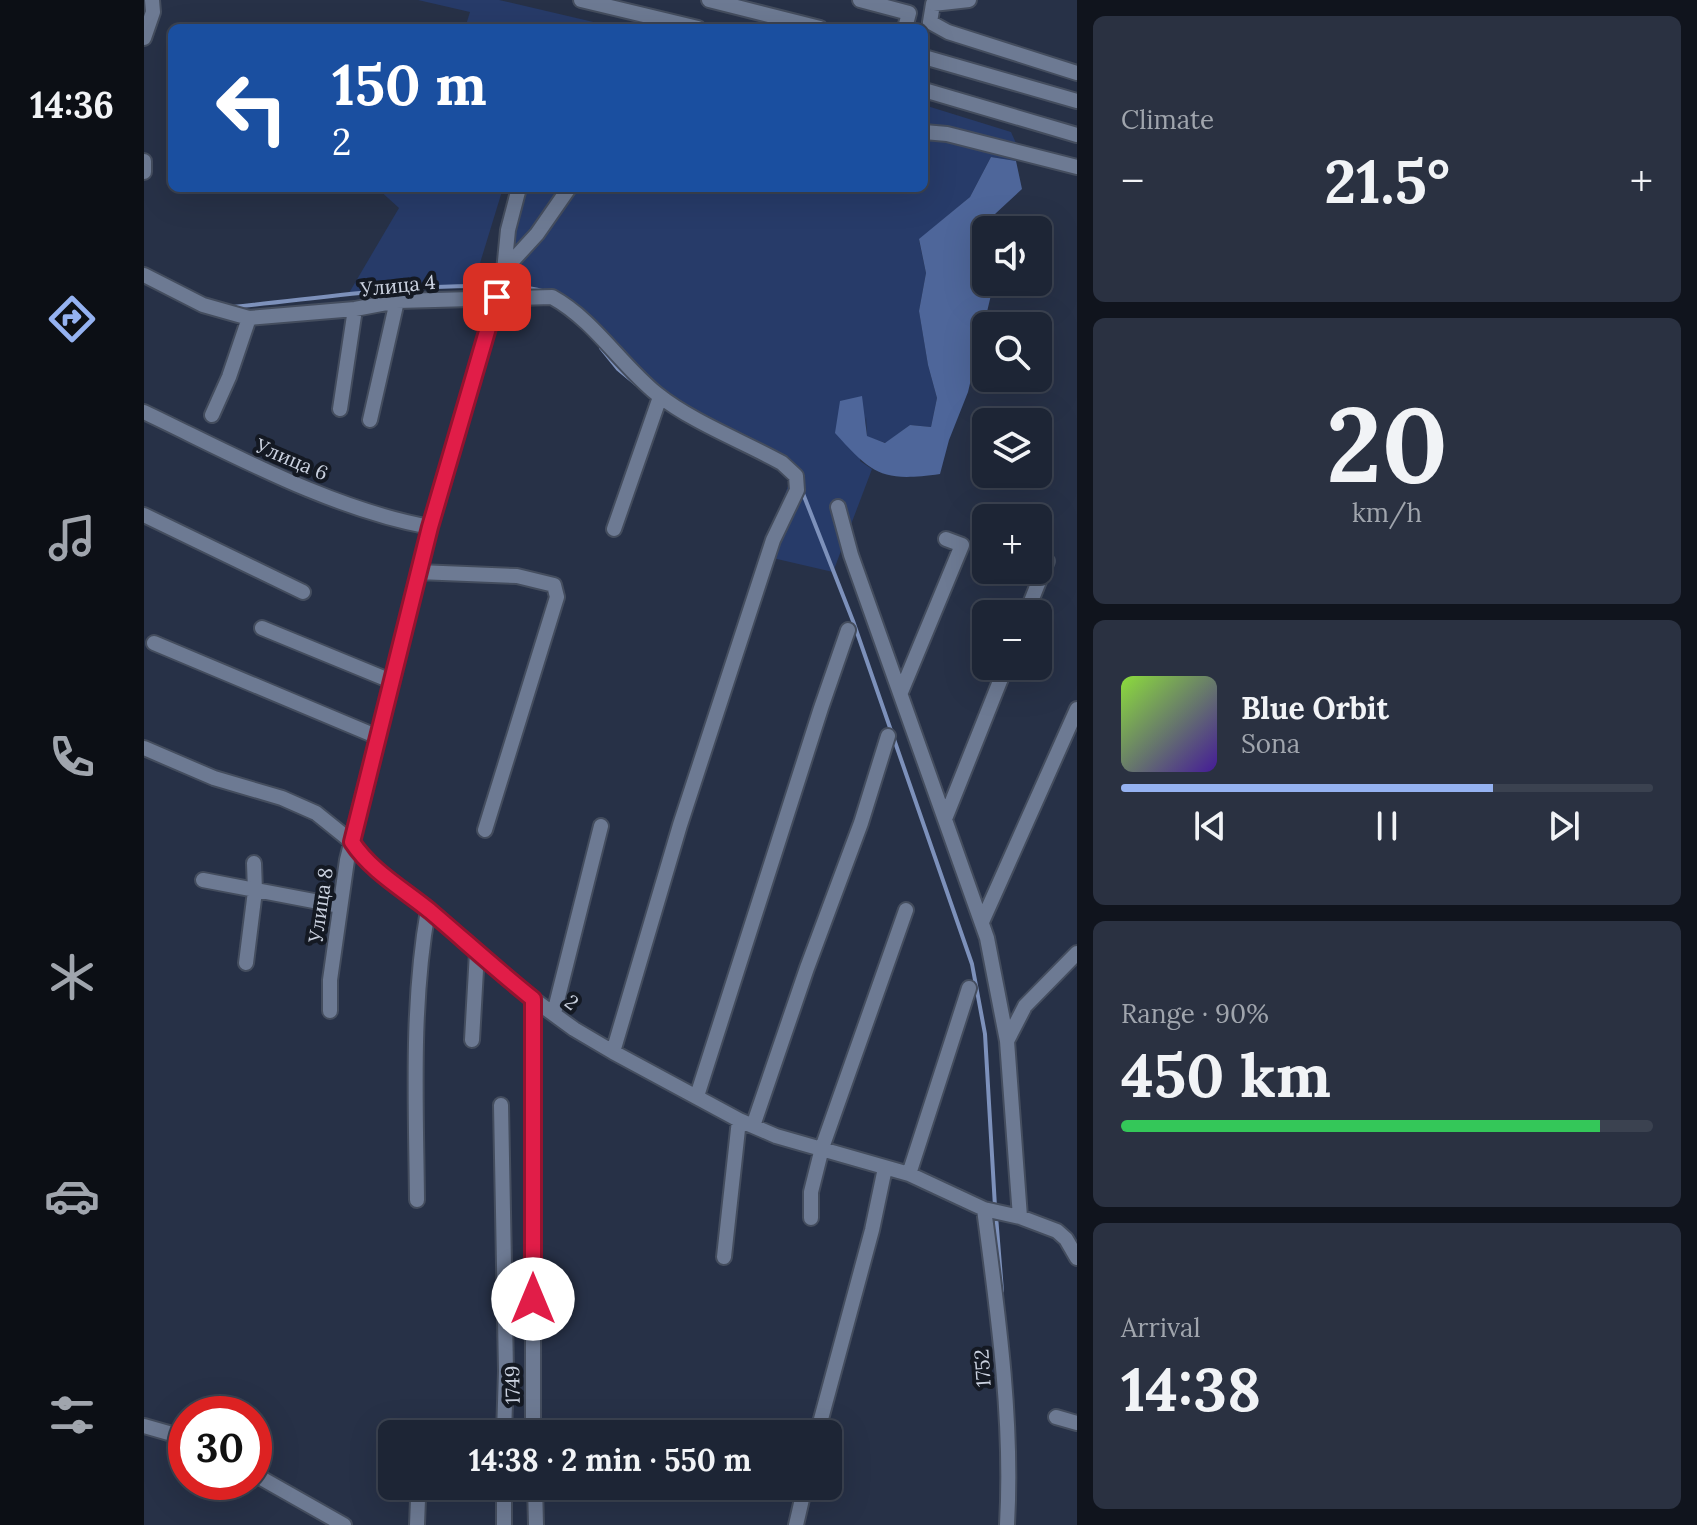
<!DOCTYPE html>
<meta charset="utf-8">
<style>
:root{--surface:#1d2535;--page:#2a3141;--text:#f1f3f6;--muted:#a0a5ad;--line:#3b4250;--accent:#95b2f1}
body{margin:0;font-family:Lora,serif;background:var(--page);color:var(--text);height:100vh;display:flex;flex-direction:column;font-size:30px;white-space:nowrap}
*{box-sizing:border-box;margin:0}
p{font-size:26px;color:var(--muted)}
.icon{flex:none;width:44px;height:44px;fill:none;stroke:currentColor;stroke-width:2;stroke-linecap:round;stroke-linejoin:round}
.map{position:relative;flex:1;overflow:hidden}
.side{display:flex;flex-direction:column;gap:16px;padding:16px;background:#10141d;width:620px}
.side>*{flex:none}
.hud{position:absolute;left:24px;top:24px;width:760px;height:168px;border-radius:12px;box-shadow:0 8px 32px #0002,0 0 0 2px var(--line);background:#1a4fa0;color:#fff;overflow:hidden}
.controls{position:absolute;left:828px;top:216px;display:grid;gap:16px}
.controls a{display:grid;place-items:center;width:80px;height:80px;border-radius:12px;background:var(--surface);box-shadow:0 8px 32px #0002,0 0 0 2px var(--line);font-size:40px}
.speed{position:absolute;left:24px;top:1396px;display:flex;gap:16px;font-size:40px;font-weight:700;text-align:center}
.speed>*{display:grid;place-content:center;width:104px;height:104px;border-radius:50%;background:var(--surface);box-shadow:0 8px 32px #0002,0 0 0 2px var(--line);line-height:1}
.speed .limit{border:12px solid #d22;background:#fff;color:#111}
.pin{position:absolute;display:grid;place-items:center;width:68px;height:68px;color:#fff;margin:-34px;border-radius:16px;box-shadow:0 4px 12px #0006}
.me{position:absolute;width:88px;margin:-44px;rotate:0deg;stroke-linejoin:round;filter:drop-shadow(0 0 6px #0008)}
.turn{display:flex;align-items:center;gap:28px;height:168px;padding:0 32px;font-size:36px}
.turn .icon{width:104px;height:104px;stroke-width:2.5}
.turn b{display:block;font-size:56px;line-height:68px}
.big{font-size:60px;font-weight:700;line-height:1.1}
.side .tile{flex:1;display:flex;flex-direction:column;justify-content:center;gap:12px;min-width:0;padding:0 28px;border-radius:12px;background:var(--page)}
.side .dial{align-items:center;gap:0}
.dial b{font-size:104px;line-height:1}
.song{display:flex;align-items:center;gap:24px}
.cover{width:96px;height:96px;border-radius:12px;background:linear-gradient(135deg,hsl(90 70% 55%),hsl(260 70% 35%))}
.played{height:8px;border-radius:4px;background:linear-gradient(90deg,var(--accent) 70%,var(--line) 70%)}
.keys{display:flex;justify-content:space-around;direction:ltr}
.heat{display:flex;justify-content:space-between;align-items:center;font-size:44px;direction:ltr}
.charge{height:12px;border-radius:6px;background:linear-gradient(90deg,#34c759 90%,var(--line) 0)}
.trip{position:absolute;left:234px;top:1420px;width:464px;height:80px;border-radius:12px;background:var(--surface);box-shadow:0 8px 32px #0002,0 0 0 2px var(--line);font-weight:700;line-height:80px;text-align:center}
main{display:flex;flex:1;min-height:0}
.dock{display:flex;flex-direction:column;width:144px;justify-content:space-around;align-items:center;background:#0c0f15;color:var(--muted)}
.dock .icon{width:56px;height:56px}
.dock .active{color:var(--accent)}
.dock b{font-size:36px;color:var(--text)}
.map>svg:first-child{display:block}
</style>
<main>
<nav class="dock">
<b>14:36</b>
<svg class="icon active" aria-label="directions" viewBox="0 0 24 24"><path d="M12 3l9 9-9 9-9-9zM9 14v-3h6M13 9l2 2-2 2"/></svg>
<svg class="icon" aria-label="music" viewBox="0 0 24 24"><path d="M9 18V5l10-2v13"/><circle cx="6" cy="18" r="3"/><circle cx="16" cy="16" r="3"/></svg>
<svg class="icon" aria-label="phone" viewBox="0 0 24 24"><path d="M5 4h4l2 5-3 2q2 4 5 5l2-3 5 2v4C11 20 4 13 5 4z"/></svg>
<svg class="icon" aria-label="climate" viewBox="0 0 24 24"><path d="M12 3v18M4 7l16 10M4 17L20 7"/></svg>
<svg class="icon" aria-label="car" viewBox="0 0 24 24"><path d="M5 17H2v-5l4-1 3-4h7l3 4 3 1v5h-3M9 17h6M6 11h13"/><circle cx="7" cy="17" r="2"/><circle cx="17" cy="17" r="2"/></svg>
<svg class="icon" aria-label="filters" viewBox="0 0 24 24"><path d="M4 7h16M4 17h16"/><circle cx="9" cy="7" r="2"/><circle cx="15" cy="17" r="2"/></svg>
</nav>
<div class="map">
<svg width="933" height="1525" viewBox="0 0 933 1525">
<rect width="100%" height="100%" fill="#273147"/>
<path fill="#273b69" d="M274,0H355L475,28H321L326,12Z
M780,105L867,132L875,150L872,161L847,157L826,197L775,240L782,273L775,311L784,365L793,398L787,427L766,425L742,443L723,437L722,417L716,461L728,469L689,572L620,556L648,474L514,402L474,369L414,296L363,277L378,188H780Z
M233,188H359L329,286H293L205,293L255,208Z"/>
<path fill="#4e669a" d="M847,157L872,161L878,189L851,214L842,227V282H849L847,295L824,392L805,440L796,474C738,482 729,475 691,433L696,401L718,396L723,436L741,443L766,425L787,427L793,398L784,365L775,311L782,273L775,239L826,197Z"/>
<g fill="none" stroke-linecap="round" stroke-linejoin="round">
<path stroke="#7d91bb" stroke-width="4" d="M88,307C170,299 251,286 334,286C357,286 379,285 401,292
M457,348L474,369L492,384
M658,491L709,621L828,964L841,1034L851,1207
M852,1216L858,1291"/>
<g stroke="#444d5e" stroke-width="18">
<path id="minor" d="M437,0L554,28
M565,0L676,28
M716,0L765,13L761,28
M825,0L789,4L786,22L804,32L933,73
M0,38L9,12L8,0
M780,57L933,101
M780,90L933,135
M780,132L803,134L933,167
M0,161V172
M360,270L393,234L425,188
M0,275L59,305L105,318L211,309L253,301L408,297C450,320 476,364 513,394C548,422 598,441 638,463L652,476L653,490L629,540L536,825L469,1052
M196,409L211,309
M0,412C90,455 187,509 286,527
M68,415L85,377L105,318
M226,420L253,301
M694,507L707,555L843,938L863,1041L876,1217
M0,515L159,592
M470,529L516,397
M274,572L373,576L410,585L413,597L341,830
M882,614L903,561
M118,628L247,681
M10,643L234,737
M757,692L818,545L802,539
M0,748L70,778L138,798L172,813L208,842L216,854L238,874L284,910L389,999L430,1029L469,1052L595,1120L632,1136L765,1174L840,1209L876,1217L913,1231L922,1239L933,1258
M801,819L862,666
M59,880L196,906
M838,922L933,709
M102,963L111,891L110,863
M389,999V1434
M186,1011V980L203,860L286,527L360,271L364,230L375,188
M410,1013L457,826
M328,1040L333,952
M863,1041L881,1006L933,953
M553,1096L677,708L704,630
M357,1105L362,1371L360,1434
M609,1126L663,968L717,823L744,736
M765,1174L825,988
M273,1200C272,1104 267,1005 284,910
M840,1209C854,1314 869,1420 863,1525
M667,1218V1192L678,1148L762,910
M580,1257L595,1120
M912,1417L933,1423
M0,1426L42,1438
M673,1434L728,1230L741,1168
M110,1474L200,1525
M391,1486L392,1525
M273,1525L274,1499
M360,1525V1486
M652,1525L661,1486"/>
</g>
<use href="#minor" stroke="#6d7a93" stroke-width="14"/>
</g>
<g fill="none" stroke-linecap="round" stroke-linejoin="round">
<g stroke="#92132f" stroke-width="20">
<path id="route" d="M353,297L286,527L208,842C227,871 259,889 286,911C320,940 354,971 389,999V1299"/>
</g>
<use href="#route" stroke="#e11d48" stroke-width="14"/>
</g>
<g text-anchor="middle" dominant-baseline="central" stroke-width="8" stroke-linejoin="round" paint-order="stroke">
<g font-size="20" fill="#cbd2e0" stroke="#141923">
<text transform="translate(254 285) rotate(-6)">Улица 4</text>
<text transform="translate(148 459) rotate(23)">Улица 6</text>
<text transform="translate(176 905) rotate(-82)">Улица 8</text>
<text transform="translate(428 1002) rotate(37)">2</text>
<text transform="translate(838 1368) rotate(-94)">1752</text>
<text transform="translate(368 1385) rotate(-91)">1749</text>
</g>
</g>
</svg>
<div class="controls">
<a><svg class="icon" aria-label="sound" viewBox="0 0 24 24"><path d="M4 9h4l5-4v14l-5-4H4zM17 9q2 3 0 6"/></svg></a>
<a><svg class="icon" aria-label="search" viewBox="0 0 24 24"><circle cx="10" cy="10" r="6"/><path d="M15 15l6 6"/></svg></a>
<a><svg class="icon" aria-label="layers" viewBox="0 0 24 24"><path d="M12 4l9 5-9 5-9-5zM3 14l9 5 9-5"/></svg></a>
<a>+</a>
<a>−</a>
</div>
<div class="speed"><div class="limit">30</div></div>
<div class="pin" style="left:353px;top:297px;background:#d93025"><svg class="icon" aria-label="arrive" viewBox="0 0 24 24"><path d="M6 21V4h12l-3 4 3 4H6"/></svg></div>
<svg class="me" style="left:389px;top:1299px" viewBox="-20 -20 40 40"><circle r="19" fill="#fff"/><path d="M0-13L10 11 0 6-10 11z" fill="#e11d48"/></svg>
<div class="trip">14:38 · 2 min · 550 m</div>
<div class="hud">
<div class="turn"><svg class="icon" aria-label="left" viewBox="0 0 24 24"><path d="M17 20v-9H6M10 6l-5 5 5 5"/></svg><div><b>150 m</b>2</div></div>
</div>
</div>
<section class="side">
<div class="tile"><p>Climate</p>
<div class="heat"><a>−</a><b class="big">21.5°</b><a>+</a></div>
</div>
<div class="tile dial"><b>20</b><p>km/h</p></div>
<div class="tile">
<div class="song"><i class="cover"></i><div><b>Blue Orbit</b><p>Sona</p></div></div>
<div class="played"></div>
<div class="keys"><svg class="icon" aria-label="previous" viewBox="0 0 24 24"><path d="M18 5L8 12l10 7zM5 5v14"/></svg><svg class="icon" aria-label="pause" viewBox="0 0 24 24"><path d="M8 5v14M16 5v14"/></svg><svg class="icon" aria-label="next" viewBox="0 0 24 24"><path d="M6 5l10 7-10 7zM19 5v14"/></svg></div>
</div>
<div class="tile"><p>Range · 90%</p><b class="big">450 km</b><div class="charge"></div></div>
<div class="tile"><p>Arrival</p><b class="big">14:38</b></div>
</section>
</main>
